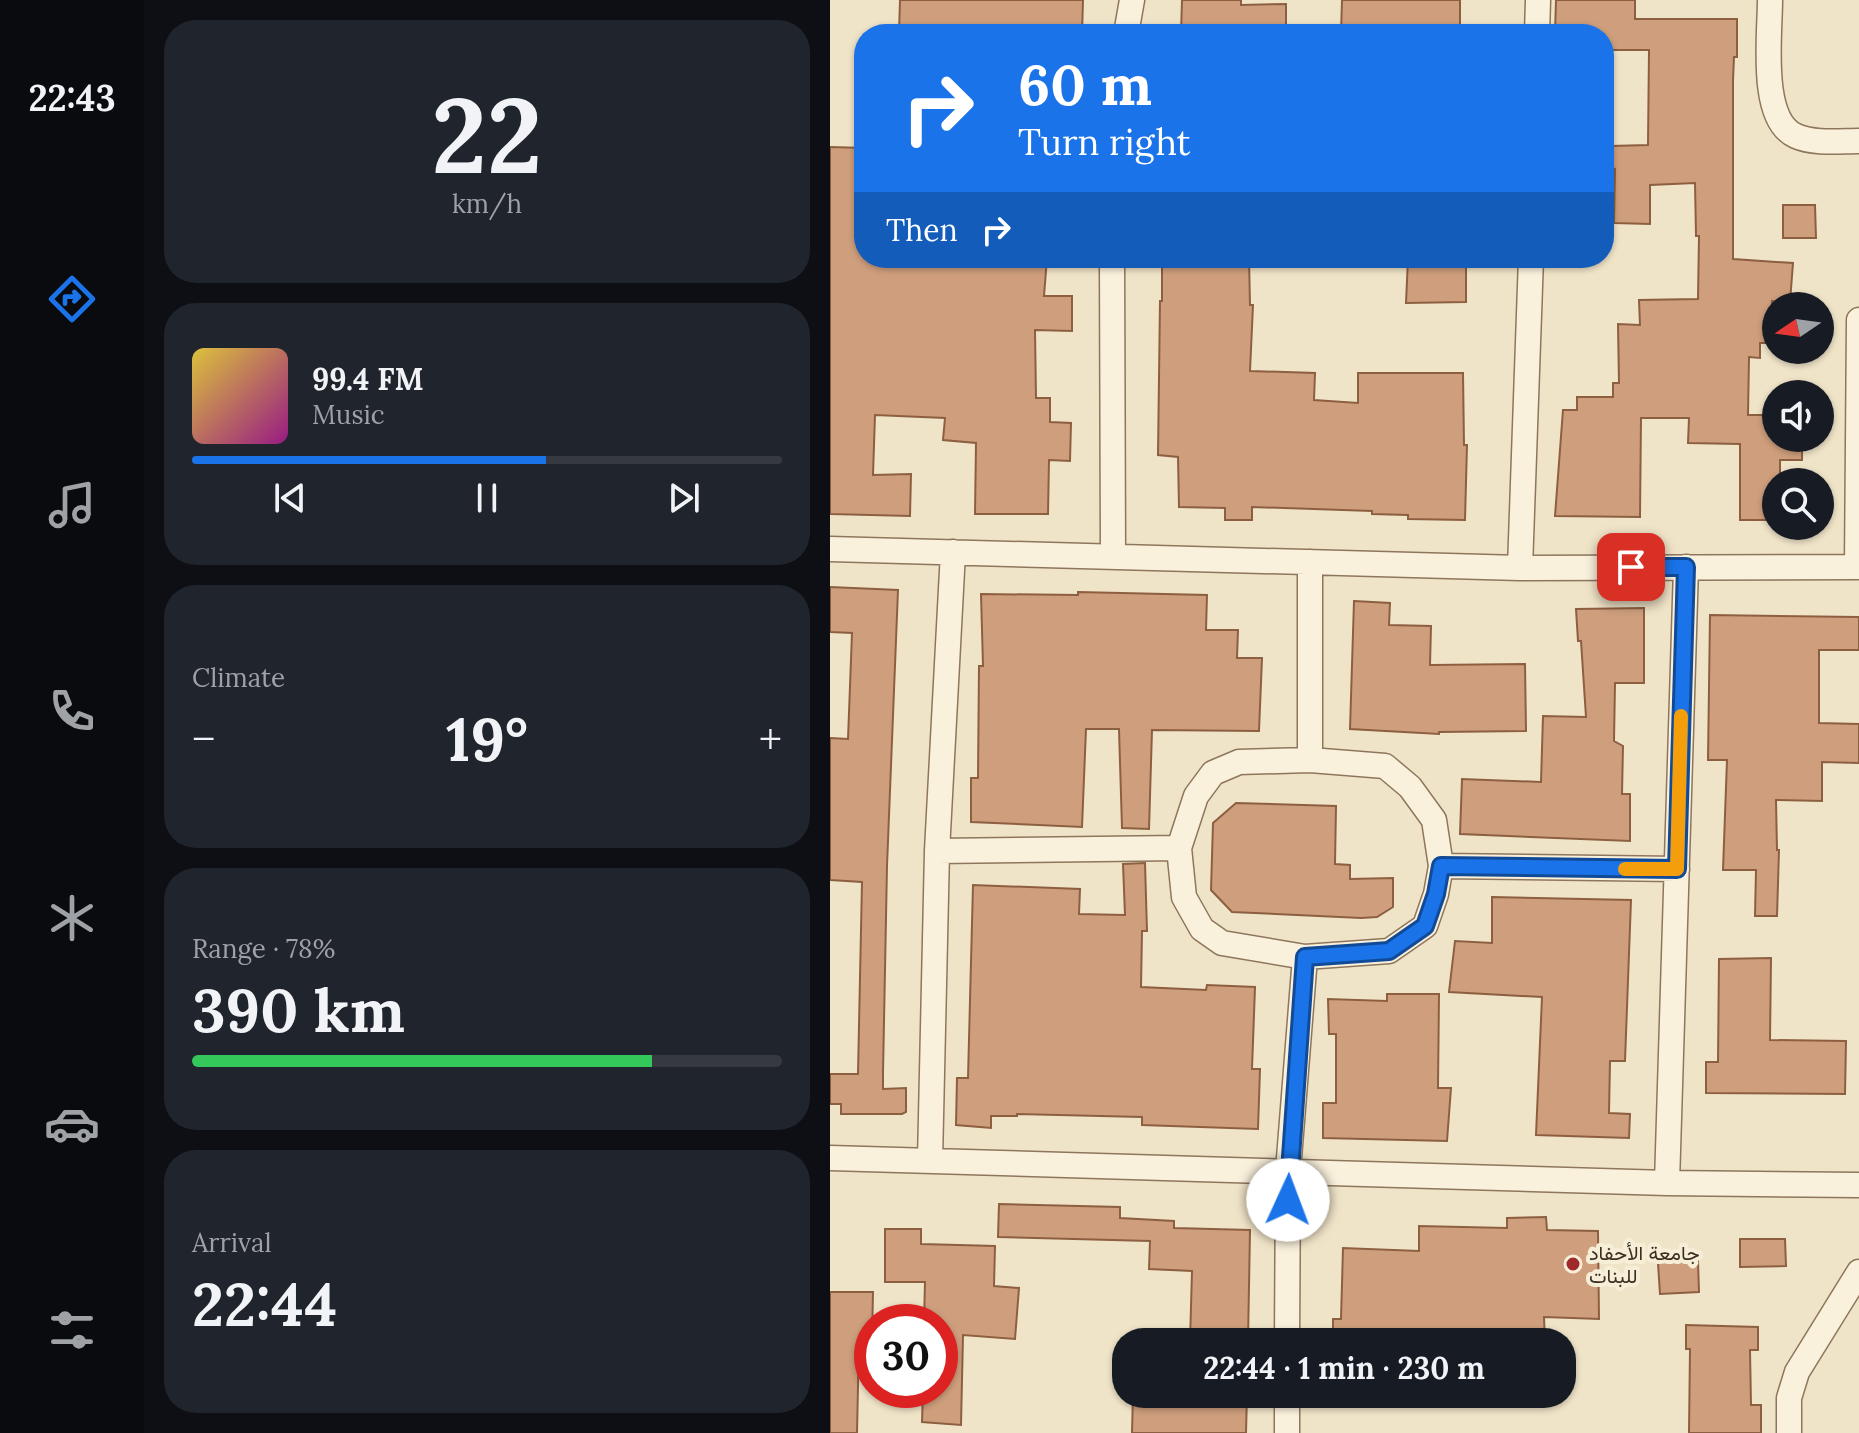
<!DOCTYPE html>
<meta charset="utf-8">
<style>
:root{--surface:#171b24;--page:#20242c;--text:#f1f3f6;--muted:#9ea1a6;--line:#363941;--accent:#1a73e8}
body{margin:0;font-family:Lora,Vazirmatn,serif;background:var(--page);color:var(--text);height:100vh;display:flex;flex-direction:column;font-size:30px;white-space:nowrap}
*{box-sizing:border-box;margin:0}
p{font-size:26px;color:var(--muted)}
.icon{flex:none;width:44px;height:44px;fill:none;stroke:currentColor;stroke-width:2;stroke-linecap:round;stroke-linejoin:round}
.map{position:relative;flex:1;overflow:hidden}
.details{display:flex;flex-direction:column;gap:20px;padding:20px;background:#0d0f14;width:686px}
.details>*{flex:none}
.guide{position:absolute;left:24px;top:24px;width:760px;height:244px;border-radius:32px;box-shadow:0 2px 6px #0004;background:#1a73e8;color:#fff;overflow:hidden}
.needle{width:52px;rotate:257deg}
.buttons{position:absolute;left:932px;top:292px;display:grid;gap:16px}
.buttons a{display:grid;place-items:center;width:72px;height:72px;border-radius:50%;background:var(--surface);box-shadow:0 2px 6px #0004;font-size:40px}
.speed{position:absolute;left:24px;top:1304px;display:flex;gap:16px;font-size:40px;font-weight:700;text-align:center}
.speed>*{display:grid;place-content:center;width:104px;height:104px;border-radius:50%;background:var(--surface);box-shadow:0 2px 6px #0004;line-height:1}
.speed .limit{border:12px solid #d22;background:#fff;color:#111}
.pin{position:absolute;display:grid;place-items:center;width:68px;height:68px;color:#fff;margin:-34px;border-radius:16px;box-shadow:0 4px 12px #0006}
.me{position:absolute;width:88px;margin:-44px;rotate:2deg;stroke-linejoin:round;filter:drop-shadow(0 0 6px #0008)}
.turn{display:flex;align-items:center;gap:28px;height:168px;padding:0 32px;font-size:36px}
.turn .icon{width:104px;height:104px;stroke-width:2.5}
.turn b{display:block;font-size:56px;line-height:68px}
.then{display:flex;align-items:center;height:76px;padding:0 32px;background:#0003;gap:16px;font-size:30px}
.big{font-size:60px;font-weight:700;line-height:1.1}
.details .widget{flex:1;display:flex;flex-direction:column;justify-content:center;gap:12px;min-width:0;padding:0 28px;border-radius:32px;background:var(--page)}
.details .dial{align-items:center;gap:0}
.dial b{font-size:104px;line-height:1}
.song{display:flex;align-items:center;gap:24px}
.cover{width:96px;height:96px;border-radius:12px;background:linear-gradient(135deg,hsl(50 70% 55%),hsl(310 70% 35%))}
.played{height:8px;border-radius:4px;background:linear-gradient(90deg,var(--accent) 60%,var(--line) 60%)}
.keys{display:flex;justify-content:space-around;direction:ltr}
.heat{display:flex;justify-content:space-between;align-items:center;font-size:44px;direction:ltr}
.charge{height:12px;border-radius:6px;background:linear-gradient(90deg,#34c759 78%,var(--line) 0)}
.trip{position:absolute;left:282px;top:1328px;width:464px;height:80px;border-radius:32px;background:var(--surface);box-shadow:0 2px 6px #0004;font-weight:700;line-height:80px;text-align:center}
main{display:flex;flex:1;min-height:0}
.tabs{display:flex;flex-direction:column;width:144px;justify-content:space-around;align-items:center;background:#090b0e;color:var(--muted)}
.tabs .icon{width:56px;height:56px}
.tabs .selected{color:var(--accent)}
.tabs b{font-size:36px;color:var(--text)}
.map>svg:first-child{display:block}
</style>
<main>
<nav class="tabs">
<b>22:43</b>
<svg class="icon selected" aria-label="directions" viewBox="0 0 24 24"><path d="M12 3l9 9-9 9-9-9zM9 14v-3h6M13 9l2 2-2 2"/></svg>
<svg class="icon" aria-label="music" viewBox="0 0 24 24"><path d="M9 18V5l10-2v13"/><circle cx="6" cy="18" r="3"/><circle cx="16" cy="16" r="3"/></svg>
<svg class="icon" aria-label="phone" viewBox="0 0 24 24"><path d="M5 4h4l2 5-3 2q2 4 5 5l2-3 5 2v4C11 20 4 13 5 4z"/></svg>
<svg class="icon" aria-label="climate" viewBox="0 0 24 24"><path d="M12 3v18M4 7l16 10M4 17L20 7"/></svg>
<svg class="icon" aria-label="car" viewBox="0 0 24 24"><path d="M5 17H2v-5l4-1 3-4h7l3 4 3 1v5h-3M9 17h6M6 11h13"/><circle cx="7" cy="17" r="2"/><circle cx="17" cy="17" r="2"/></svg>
<svg class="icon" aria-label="filters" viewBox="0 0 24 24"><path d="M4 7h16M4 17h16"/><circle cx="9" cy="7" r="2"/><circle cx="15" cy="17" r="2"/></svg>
</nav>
<section class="details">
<div class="widget dial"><b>22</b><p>km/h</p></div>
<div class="widget">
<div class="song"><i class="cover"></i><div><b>99.4 FM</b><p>Music</p></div></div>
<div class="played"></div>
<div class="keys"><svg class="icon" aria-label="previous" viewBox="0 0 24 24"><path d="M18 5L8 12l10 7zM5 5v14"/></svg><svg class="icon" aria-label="pause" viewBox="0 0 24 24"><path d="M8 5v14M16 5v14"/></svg><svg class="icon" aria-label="next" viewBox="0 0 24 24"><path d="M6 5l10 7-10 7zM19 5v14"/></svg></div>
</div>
<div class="widget"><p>Climate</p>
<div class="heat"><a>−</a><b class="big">19°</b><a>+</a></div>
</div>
<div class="widget"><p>Range · 78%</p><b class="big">390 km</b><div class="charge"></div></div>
<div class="widget"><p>Arrival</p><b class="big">22:44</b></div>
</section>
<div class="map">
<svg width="1029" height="1433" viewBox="0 0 1029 1433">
<rect width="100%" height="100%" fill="#f0e4c8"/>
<path fill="#cf9f7d" stroke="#8d5f41" stroke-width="2" d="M70,0H253L252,34H69Z
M352,0H411V5L456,4V34H351Z
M512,0H630V31H545V34H511Z
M726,0H805V19H907V57H904L903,80V259L963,263L960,302L942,301L941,343H930V358L919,357L918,415H946V438H972V460H950V482H946V520H910V444L858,443L859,418H811L810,517L725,516L733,410H747V397H783V383H789L788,324L810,325L809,300L868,299L869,236H866L865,183L820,185V224L784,223L785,169L782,170L781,146L818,145L819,50H774V34H725Z
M0,147L34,148L32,227H34V258H217L214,296H242V331L205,330L206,398H220V422L241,423L240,461L219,460L218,514H145L146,443L113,440L115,418L45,415L43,475L81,474L80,516L0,514Z
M953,205H985L986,238H953Z
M355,258H419L420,305H423L420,371L485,373L484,400L528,403V373H633L634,445H637L635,520L578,519V515L542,514V511L422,507V520H395V508L349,507L348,457L328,455L330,301H332V265H355Z
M578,258H636V302L576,303Z
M0,587L68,590L57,866L53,1073V1089L76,1088V1112L72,1114H11V1104H0V1074H28L32,882L0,880V738L18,739L22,633L0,632Z
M248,592L377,595L376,630H408L407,658H432L429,731L322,730L319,829L292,828L289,729H256L252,827L141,822V778H148L149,666H153L151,594L248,595Z
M524,601L560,603L559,625L601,626L600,665L695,664L696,731L609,732V734L520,729Z
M814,608V683H785L784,741L793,746L792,794H800V841L630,834L632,779L711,782L713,716L756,717L751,641H748L746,609Z
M880,615L1029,617V650H989V723L1029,724V763L992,762V801L946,800L947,850H949L947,916H925L926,870H893L897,760H878Z
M406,803L506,806L505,864L520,865V879L563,878V907L547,917L531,918L402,912L381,890L383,823Z
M315,863L317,931H312L311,987L376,990L377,985L425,987L422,1069H430L428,1129L312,1125V1117L187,1114V1116H161V1128L126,1125L127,1078H138L143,885L250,889L249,914L295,915L293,864Z
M662,897L801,900L795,1061H780L779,1113L800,1114L799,1138L706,1135L712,997L619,992L625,941L662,943Z
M941,958L940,1040L1016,1041L1015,1094L876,1093V1062H888L889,959Z
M557,994H609L608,1088H621L617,1141L493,1138V1103H506V1034H499L498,999L557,1001Z
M169,1204L290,1207V1218L344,1221V1228L420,1230L418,1342H360L362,1271L319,1269L320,1241L168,1237Z
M716,1217L717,1230L768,1231L769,1319L714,1317L715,1342H503V1319H511L513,1248L589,1251V1226L677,1228V1218Z
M55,1229H91V1244L165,1246L164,1286L189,1288L185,1339L133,1335L131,1425L92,1422L93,1390H110V1322H94L95,1282H55Z
M910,1239H955L956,1266L910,1267Z
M868,1261L869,1292L830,1294L828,1263Z
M0,1292H43L42,1341H29L27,1433H0Z
M856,1325L928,1327V1350H920L921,1405H931V1433H859L860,1349H856Z
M303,1394H417L416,1433H302Z"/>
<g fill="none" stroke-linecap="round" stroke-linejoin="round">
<g stroke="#8d765c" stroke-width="27">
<path id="street" d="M940,0C940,35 929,120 966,136C984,144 1010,141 1029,141
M296,34L302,0
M707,34L708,0
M282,258L283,557
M0,549L690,568L1029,567
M1027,567L1029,320
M690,568L701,258
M480,760L555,766L580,787L604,820L611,866L606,894L595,926L559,951L475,957L392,943L372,929L354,897L349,848L366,796L383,773L409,762Z
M480,760V562
M107,851L349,848
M611,866L847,869
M0,1158L837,1183L1029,1185
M100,1161L107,851L123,552
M837,1183L856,567
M457,1342L458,1171L475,957
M457,1433V1394
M959,1433V1398L967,1372L1029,1272"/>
</g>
<use href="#street" stroke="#faf1dc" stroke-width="24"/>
</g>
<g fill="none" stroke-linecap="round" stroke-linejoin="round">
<g stroke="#114b97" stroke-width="20">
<path id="route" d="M458,1200L475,957L559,951L595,926L606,894L611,866L847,869L856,567H801"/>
</g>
<use href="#route" stroke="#1a73e8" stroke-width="14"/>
<path stroke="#f59e0b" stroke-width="14" d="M795,869H847L851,716"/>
</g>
<circle fill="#9e2a2b" stroke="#f7eed8" stroke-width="3" cx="743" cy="1264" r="8"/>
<g text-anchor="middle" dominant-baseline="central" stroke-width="8" stroke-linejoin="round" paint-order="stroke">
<g font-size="20" fill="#3d2e20" stroke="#f7eed8" text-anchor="start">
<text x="759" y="1252">جامعة الأحفاد<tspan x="759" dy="23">للبنات</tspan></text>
</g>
</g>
</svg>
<div class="buttons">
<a><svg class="needle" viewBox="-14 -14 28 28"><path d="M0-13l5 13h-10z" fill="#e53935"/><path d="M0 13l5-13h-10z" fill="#9ea1a6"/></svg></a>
<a><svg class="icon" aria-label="sound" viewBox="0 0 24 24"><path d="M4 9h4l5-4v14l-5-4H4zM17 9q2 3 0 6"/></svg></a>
<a><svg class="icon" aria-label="search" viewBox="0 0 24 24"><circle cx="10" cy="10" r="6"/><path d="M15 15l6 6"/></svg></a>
</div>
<div class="speed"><div class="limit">30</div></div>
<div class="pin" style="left:801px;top:567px;background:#d93025"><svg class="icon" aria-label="arrive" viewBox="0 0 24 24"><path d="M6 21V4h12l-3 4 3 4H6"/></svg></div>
<svg class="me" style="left:458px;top:1200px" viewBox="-20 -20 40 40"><circle r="19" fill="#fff"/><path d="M0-13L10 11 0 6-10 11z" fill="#1a73e8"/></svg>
<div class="trip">22:44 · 1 min · 230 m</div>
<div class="guide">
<div class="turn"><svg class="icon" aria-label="right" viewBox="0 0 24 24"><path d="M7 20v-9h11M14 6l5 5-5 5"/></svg><div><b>60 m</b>Turn right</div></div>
<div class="then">Then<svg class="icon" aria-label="right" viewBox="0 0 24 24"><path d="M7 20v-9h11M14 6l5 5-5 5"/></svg></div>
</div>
</div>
</main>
